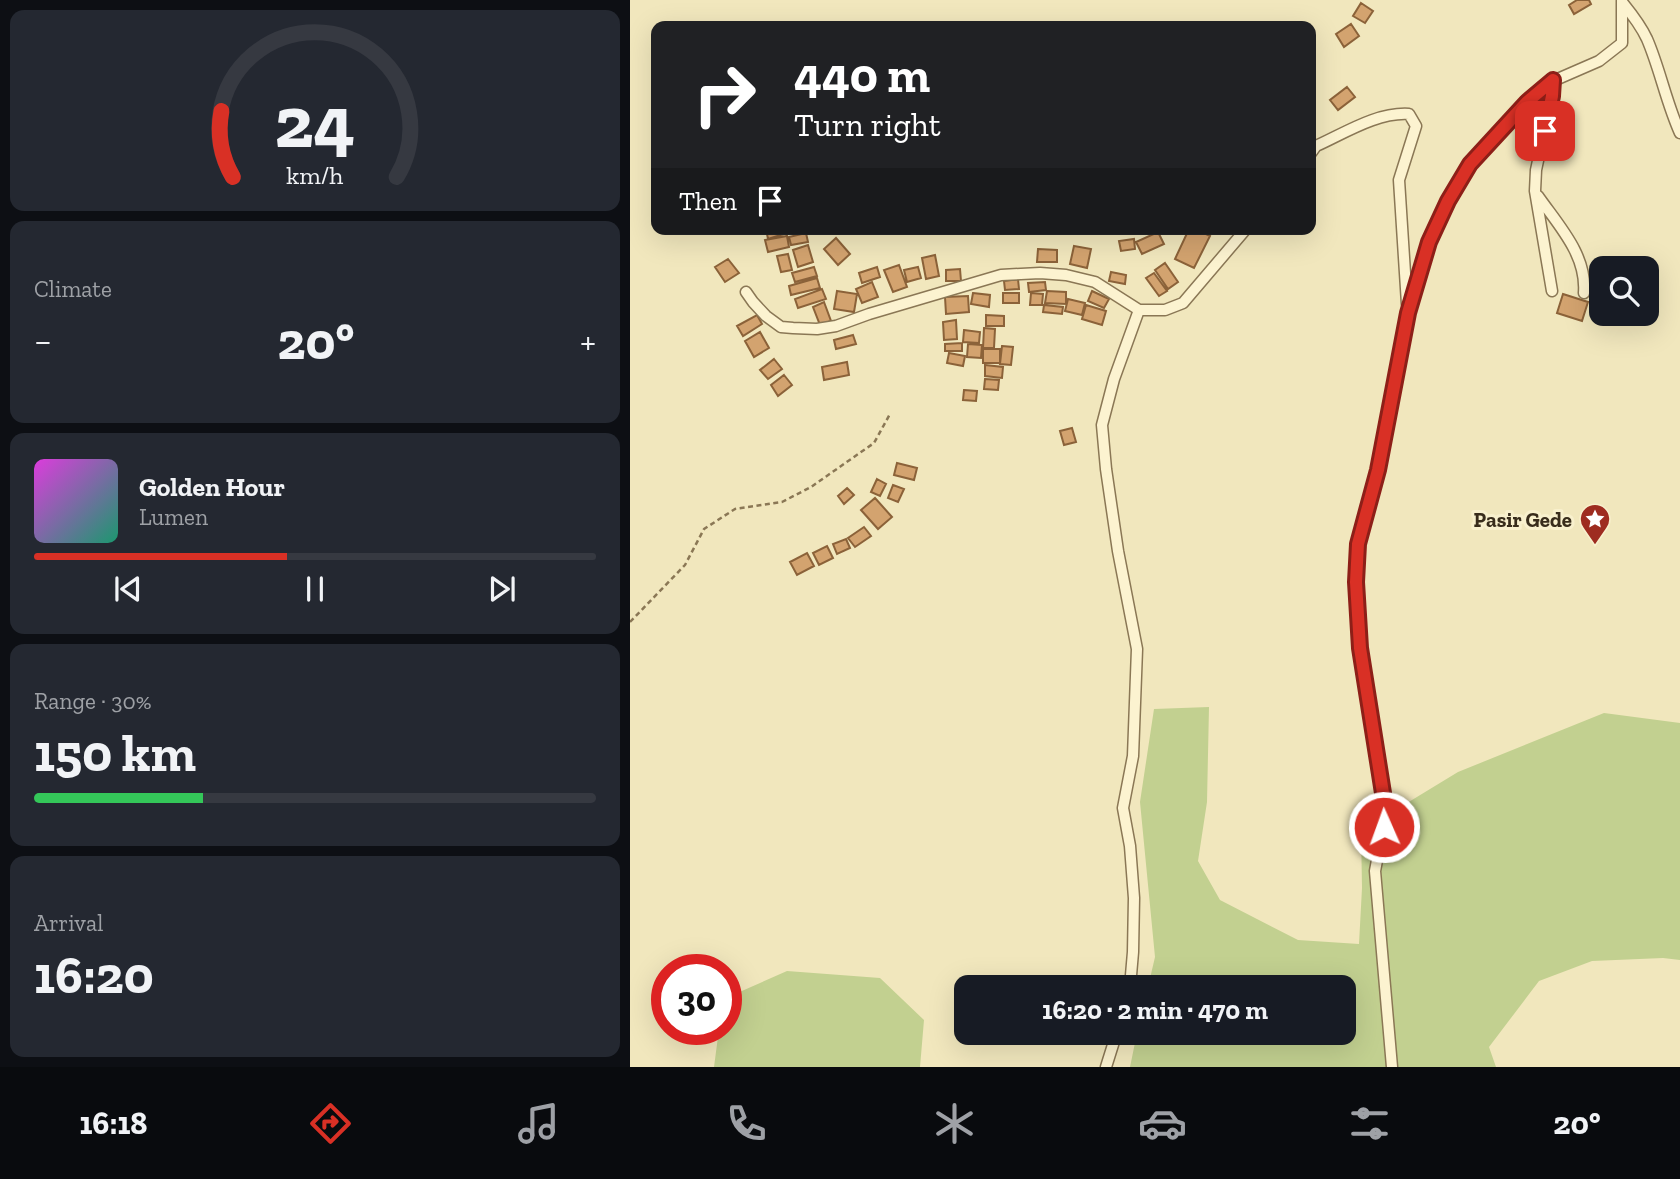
<!DOCTYPE html>
<meta charset="utf-8">
<style>
:root{--surface:#171b24;--page:#242831;--text:#f1f3f6;--muted:#9ea1a6;--line:#363941;--accent:#d93025}
body{margin:0;font-family:"Zilla Slab",serif;background:var(--page);color:var(--text);height:100vh;display:flex;flex-direction:column;font-size:26px;white-space:nowrap}
*{box-sizing:border-box;margin:0}
p{font-size:23px;color:var(--muted)}
.icon{flex:none;width:38px;height:38px;fill:none;stroke:currentColor;stroke-width:2;stroke-linecap:round;stroke-linejoin:round}
.map{position:relative;flex:1;overflow:hidden}
.details{display:flex;flex-direction:column;gap:10px;padding:10px;background:#0d0f14;width:630px}
.details>*{flex:none}
.top-card{position:absolute;left:21px;top:21px;width:665px;height:214px;border-radius:14px;box-shadow:0 7px 28px #0002;background:#202124;color:#fff;overflow:hidden}
.fabs{position:absolute;left:959px;top:256px;display:grid;gap:14px}
.fabs a{display:grid;place-items:center;width:70px;height:70px;border-radius:14px;background:var(--surface);box-shadow:0 7px 28px #0002;font-size:35px}
.speed{position:absolute;left:21px;top:954px;display:flex;gap:14px;font-size:35px;font-weight:700;text-align:center}
.speed>*{display:grid;place-content:center;width:91px;height:91px;border-radius:50%;background:var(--surface);box-shadow:0 7px 28px #0002;line-height:1}
.speed .limit{border:10px solid #d22;background:#fff;color:#111}
.pin{position:absolute;display:grid;place-items:center;width:60px;height:60px;color:#fff;margin:-30px;border-radius:14px;box-shadow:0 4px 10px #0006}
.me{position:absolute;width:77px;margin:-38px;rotate:358deg;stroke-linejoin:round;filter:drop-shadow(0 0 5px #0008)}
.turn{display:flex;align-items:center;gap:24px;height:147px;padding:0 28px;font-size:32px}
.turn .icon{width:91px;height:91px;stroke-width:2.5}
.turn b{display:block;font-size:49px;line-height:60px}
.then{display:flex;align-items:center;height:66px;padding:0 28px;background:#0003;gap:14px;font-size:26px}
.big{font-size:52px;font-weight:800;line-height:1.1}
.details .tile{flex:1;display:flex;flex-direction:column;justify-content:center;gap:10px;min-width:0;padding:0 24px;border-radius:14px;background:var(--page)}
.details .dial{align-items:center;gap:0}
.dial svg{height:182px;overflow:visible;fill:none;stroke:var(--line);stroke-width:7;stroke-linecap:round;text-anchor:middle}
.dial text{fill:var(--text);stroke:none}
.song{display:flex;align-items:center;gap:21px}
.cover{width:84px;height:84px;border-radius:10px;background:linear-gradient(135deg,hsl(300 70% 55%),hsl(160 70% 35%))}
.played{height:7px;border-radius:4px;background:linear-gradient(90deg,var(--accent) 45%,var(--line) 45%)}
.keys{display:flex;justify-content:space-around;direction:ltr}
.heat{display:flex;justify-content:space-between;align-items:center;font-size:38px;direction:ltr}
.charge{height:10px;border-radius:5px;background:linear-gradient(90deg,#34c759 30%,var(--line) 0)}
.trip{position:absolute;left:324px;top:975px;width:402px;height:70px;border-radius:14px;background:var(--surface);box-shadow:0 7px 28px #0002;font-weight:800;line-height:70px;text-align:center}
.menu{display:flex;height:112px;justify-content:space-around;align-items:center;background:#090b0e;color:var(--muted)}
.menu .icon{width:49px;height:49px}
.menu .selected{color:var(--accent)}
.menu b{font-size:32px;color:var(--text)}
main{display:flex;flex:1;min-height:0}
.map>svg:first-child{display:block}
</style>
<main>
<section class="details">
<div class="tile dial"><svg viewBox="0 0 100 80">
<path d="M14 69A42 42 0 1 1 86 69"/>
<path d="M14 69A42 42 0 0 1 9 40" stroke="#d93025"/>
<text x="50" y="56" font-size="32" font-weight="700">24</text>
<text x="50" y="72" font-size="11">km/h</text>
</svg></div>
<div class="tile"><p>Climate</p>
<div class="heat"><a>−</a><b class="big">20°</b><a>+</a></div>
</div>
<div class="tile">
<div class="song"><i class="cover"></i><div><b>Golden Hour</b><p>Lumen</p></div></div>
<div class="played"></div>
<div class="keys"><svg class="icon" aria-label="previous" viewBox="0 0 24 24"><path d="M18 5L8 12l10 7zM5 5v14"/></svg><svg class="icon" aria-label="pause" viewBox="0 0 24 24"><path d="M8 5v14M16 5v14"/></svg><svg class="icon" aria-label="next" viewBox="0 0 24 24"><path d="M6 5l10 7-10 7zM19 5v14"/></svg></div>
</div>
<div class="tile"><p>Range · 30%</p><b class="big">150 km</b><div class="charge"></div></div>
<div class="tile"><p>Arrival</p><b class="big">16:20</b></div>
</section>
<div class="map">
<svg width="1050" height="1067" viewBox="0 0 1050 1067">
<rect width="100%" height="100%" fill="#f1e7bd"/>
<path fill="#c2d090" d="M579,707L577,802L568,861L590,900L668,940L729,944L732,888L731,831L828,772L974,713L1050,723V960L1033,958L962,961L909,981L859,1047L866,1067H500L507,1033L714,1032V987H518L525,957L510,802L524,709Z
M157,971L250,978L294,1020L290,1067H84L89,1029H96V998Z"/>
<path fill="#d3a36f" stroke="#8b6239" stroke-width="2" d="M947,0H959L961,4L944,14L939,5Z
M731,3L743,11L735,23L723,16Z
M721,24L729,36L714,47L706,34Z
M717,87L725,97L708,110L700,100Z
M136,229H156L157,233L138,239Z
M559,229H566L580,236L564,268L545,259Z
M528,232L534,244L512,254L506,242Z
M176,233L178,242L161,245L159,237Z
M157,236L159,247L138,252L135,240Z
M206,238L220,254L208,265L194,249Z
M504,239L505,249L491,251L489,241Z
M178,245L183,262L168,267L163,250Z
M444,246L461,249L457,268L440,264Z
M408,249L427,250V262H407Z
M158,254L162,270L151,272L147,256Z
M305,255L309,276L296,279L292,258Z
M98,259L109,273L95,282L85,267Z
M535,263L548,282L538,289L525,270Z
M269,265L277,287L263,292L254,270Z
M184,267L187,276L165,282L162,273Z
M247,267L250,277L232,283L229,273Z
M288,267L291,278L277,282L274,270Z
M330,269L331,281H316V270Z
M481,272L496,275L495,284L479,281Z
M524,273L537,291L529,296L516,278Z
M187,278L190,288L161,295L159,286Z
M388,279L389,289L375,290L374,281Z
M242,282L248,297L232,303L226,289Z
M415,282L416,290L399,292L398,283Z
M192,289L196,299L168,308L165,299Z
M207,291L227,294L224,312L204,309Z
M417,291L436,292V304L415,303Z
M462,291L479,299L474,308L458,301Z
M343,293L360,295L359,307L341,304Z
M373,293H389V303H373Z
M401,293L413,294L412,305H400Z
M933,294L958,302L952,321L927,313Z
M338,296L339,312L316,314L315,297Z
M438,299L455,303L452,315L435,311Z
M194,302L201,321L190,325L183,307Z
M414,305L433,307L432,314L413,312Z
M456,305L476,311L472,325L452,319Z
M127,315L132,324L113,336L107,326Z
M356,315L374,316V326H356Z
M326,320L327,339L314,340L313,322Z
M354,328L365,329L364,348H353Z
M334,330L350,332L349,343L333,342Z
M130,332L139,348L124,357L115,341Z
M223,335L226,344L206,349L204,340Z
M332,343V351H315V344Z
M338,344L352,345L351,358L337,357Z
M372,346L383,347L381,365L370,364Z
M353,349H370V363H353Z
M319,353L335,356L333,366L317,363Z
M144,359L152,369L138,379L130,370Z
M217,362L219,375L194,380L192,367Z
M355,365L373,367L372,378L355,376Z
M154,375L162,385L148,396L141,385Z
M355,379L369,380L368,390L354,389Z
M334,390L347,391L346,401L333,400Z
M442,428L446,442L434,445L430,431Z
M267,463L287,468L284,480L264,475Z
M247,479L256,484L250,496L241,492Z
M263,485L274,489L268,502L258,498Z
M217,488L224,495L214,504L208,496Z
M245,498L262,517L248,529L231,510Z
M234,527L241,536L225,547L218,538Z
M216,539L220,548L207,554L203,544Z
M197,546L203,558L189,565L183,553Z
M177,553L184,566L167,575L160,562Z"/>
<g fill="none" stroke-linecap="round" stroke-linejoin="round">
<g stroke="#8a7755" stroke-width="13">
<path id="minor" d="M992,2C1001,13 1011,26 1017,39C1030,69 1036,102 1050,133
M681,153L686,146C715,133 747,112 779,114L786,126L769,180L777,304
M908,196C929,226 957,255 954,293
M922,291L905,191L906,170L922,96L923,81
M116,292L123,302L136,316L151,327L163,328L187,329L206,326L239,314L371,275L410,273L436,275L465,282L509,310H535L553,303L616,229
M500,987L503,952L504,898L500,846L493,808L503,756L507,649L488,551L476,469L472,425L484,379L509,310
M476,1067L487,1032
M762,1067L745,871L756,812L730,648L726,582L728,544L748,470L778,313L799,242L818,201L840,164L897,102L923,81L969,61L992,43V1"/>
</g>
<path stroke="#8a7755" stroke-width="2.5" stroke-dasharray="5 3.5" stroke-linecap="butt" d="M0,622L55,565L74,529L105,509L152,502L181,487L244,443L260,414"/>
<use href="#minor" stroke="#fcf3d0" stroke-width="10"/>
</g>
<g fill="none" stroke-linecap="round" stroke-linejoin="round">
<g stroke="#8d1f18" stroke-width="18">
<path id="route" d="M754,827L756,812L730,648L726,582L728,544L748,470L778,313L799,242L818,201L840,164L897,102L923,80L922,96L915,131"/>
</g>
<use href="#route" stroke="#d93025" stroke-width="12"/>
</g>
<defs>
<g id="sight-pin" transform="scale(1.575)"><path d="M0 17L-7.5 6A9.5 9.5 0 1 1 7.5 6Z" fill="#9e2c20" stroke="#f8f0cd"/><path d="M0-6L1.8-2.2L6-1.7L2.9 1.2L3.7 5.4L0 3.3L-3.7 5.4L-2.9 1.2L-6-1.7L-1.8-2.2Z" fill="#fff"/></g>
</defs>
<g fill-rule="evenodd">
<use href="#sight-pin" x="965" y="519"/>
</g>
<g text-anchor="middle" dominant-baseline="central" stroke-width="6" stroke-linejoin="round" paint-order="stroke">
<g font-size="21" font-weight="bold" fill="#382c1b" stroke="#f8f0cd" text-anchor="end">
<text x="942" y="519">Pasir Gede</text>
</g>
</g>
</svg>
<div class="fabs">
<a><svg class="icon" aria-label="search" viewBox="0 0 24 24"><circle cx="10" cy="10" r="6"/><path d="M15 15l6 6"/></svg></a>
</div>
<div class="speed"><div class="limit">30</div></div>
<div class="pin" style="left:915px;top:131px;background:#d93025"><svg class="icon" aria-label="arrive" viewBox="0 0 24 24"><path d="M6 21V4h12l-3 4 3 4H6"/></svg></div>
<svg class="me" style="left:754px;top:827px" viewBox="-20 -20 40 40"><circle r="17" fill="#d93025" stroke="#fff" stroke-width="3"/><path d="M0-11L8 9 0 5-8 9z" fill="#fff"/></svg>
<div class="trip">16:20 · 2 min · 470 m</div>
<div class="top-card">
<div class="turn"><svg class="icon" aria-label="right" viewBox="0 0 24 24"><path d="M7 20v-9h11M14 6l5 5-5 5"/></svg><div><b>440 m</b>Turn right</div></div>
<div class="then">Then<svg class="icon" aria-label="arrive" viewBox="0 0 24 24"><path d="M6 21V4h12l-3 4 3 4H6"/></svg></div>
</div>
</div>
</main>
<nav class="menu">
<b>16:18</b>
<svg class="icon selected" aria-label="directions" viewBox="0 0 24 24"><path d="M12 3l9 9-9 9-9-9zM9 14v-3h6M13 9l2 2-2 2"/></svg>
<svg class="icon" aria-label="music" viewBox="0 0 24 24"><path d="M9 18V5l10-2v13"/><circle cx="6" cy="18" r="3"/><circle cx="16" cy="16" r="3"/></svg>
<svg class="icon" aria-label="phone" viewBox="0 0 24 24"><path d="M5 4h4l2 5-3 2q2 4 5 5l2-3 5 2v4C11 20 4 13 5 4z"/></svg>
<svg class="icon" aria-label="climate" viewBox="0 0 24 24"><path d="M12 3v18M4 7l16 10M4 17L20 7"/></svg>
<svg class="icon" aria-label="car" viewBox="0 0 24 24"><path d="M5 17H2v-5l4-1 3-4h7l3 4 3 1v5h-3M9 17h6M6 11h13"/><circle cx="7" cy="17" r="2"/><circle cx="17" cy="17" r="2"/></svg>
<svg class="icon" aria-label="filters" viewBox="0 0 24 24"><path d="M4 7h16M4 17h16"/><circle cx="9" cy="7" r="2"/><circle cx="15" cy="17" r="2"/></svg>
<b>20°</b>
</nav>
